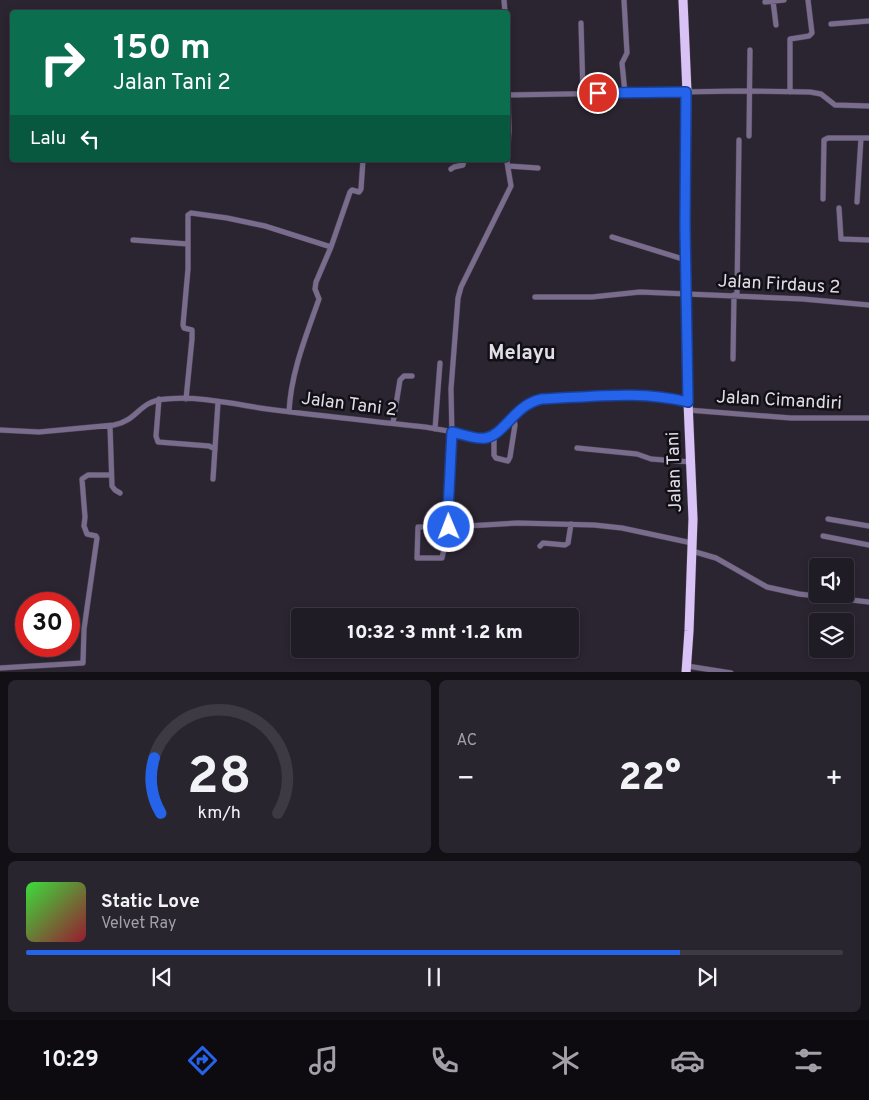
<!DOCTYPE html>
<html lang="id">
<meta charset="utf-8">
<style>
:root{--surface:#201c26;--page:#28252e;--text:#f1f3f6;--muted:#a2a1a7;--line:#3d3a43;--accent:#2563eb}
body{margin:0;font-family:Overpass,sans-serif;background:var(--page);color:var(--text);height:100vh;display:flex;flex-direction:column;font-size:19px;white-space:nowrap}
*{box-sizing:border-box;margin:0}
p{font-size:16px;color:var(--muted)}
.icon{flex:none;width:28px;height:28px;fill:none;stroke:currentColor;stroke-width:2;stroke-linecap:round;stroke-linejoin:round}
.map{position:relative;height:672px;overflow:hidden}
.details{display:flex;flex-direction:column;gap:8px;padding:8px;background:#120f15;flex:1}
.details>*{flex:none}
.hud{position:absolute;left:10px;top:10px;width:500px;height:152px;border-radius:5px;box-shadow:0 2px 8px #0003,0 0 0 1px var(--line);background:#0b6e4f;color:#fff;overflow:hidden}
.buttons{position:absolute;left:809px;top:558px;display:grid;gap:10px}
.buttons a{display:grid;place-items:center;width:45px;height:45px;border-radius:5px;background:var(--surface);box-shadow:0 2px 8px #0003,0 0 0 1px var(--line);font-size:25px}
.speed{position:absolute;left:15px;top:592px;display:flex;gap:10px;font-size:25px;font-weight:700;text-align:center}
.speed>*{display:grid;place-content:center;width:65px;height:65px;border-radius:50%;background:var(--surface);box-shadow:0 2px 8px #0003,0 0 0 1px var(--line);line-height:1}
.speed .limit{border:8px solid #d22;background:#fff;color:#111}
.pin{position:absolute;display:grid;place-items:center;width:42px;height:42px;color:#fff;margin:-21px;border:2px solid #fff;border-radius:50%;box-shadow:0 1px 5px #0007}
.me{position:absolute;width:55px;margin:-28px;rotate:359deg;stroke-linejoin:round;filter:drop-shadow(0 0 4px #0008)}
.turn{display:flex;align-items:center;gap:18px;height:105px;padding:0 20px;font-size:22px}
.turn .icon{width:65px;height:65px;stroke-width:2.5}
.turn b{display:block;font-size:35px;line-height:42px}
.then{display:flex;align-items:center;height:48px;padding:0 20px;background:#0003;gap:10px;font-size:19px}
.big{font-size:38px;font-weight:800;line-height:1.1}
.details .widget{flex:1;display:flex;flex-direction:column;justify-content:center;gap:8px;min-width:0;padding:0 18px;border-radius:8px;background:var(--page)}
.details .dial{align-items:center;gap:0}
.dial svg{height:130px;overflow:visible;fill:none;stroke:var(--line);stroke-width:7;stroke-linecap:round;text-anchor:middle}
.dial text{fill:var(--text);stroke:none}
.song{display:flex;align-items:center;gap:15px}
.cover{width:60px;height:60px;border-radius:8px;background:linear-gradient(135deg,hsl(120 70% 55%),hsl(350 70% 35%))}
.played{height:5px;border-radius:2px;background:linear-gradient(90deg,var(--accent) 80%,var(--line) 80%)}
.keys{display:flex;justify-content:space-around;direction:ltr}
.heat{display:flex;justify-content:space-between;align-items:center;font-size:28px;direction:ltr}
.details .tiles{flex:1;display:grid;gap:8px;grid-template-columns:1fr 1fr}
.widget:last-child{grid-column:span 2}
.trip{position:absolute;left:291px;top:608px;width:288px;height:50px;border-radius:5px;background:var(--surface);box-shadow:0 2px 8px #0003,0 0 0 1px var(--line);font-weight:800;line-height:50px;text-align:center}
.tab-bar{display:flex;height:80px;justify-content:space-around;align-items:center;background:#0d0b0f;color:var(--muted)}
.tab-bar .icon{width:35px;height:35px}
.tab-bar .active{color:var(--accent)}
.tab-bar b{font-size:22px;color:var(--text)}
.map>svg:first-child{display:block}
</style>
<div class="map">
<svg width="869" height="673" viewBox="0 0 869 673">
<rect width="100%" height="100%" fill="#2b2532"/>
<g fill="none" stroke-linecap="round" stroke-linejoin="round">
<g stroke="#48434f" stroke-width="6">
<path id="minor" d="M504,0L505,12
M624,0L627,53L622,63L625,93
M773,1L776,25
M765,2L784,0
M581,23L583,93
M831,24L869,21
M508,69V95L738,91L810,92L821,94L835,105L869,106
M790,92V39L809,36L812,33L808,0
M508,95L509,130
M508,130H509L507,162L511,186L461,287L458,298L451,389L452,437L448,511L449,527L442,558H417L418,527H449L518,523L594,525L622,528L692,543
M749,136L750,50
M508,166L538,168
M451,169L454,167L463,165L464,160
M823,199L824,140L828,138H869
M857,202L861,138
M839,208L841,239L869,240
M612,237L686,260
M133,240L188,244V269L183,325L184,328L192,330V339L186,399
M188,244V215L191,213L227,218L265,226L331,247
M737,295L739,140
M535,297H592L640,292L803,299L869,305
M733,359L734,295
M159,399L156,436L158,442L209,446L215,449
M688,410L791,418H869
M289,412C291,372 306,336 319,299L315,289L316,282L331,247L350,192L352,190L359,192L361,189L363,160
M393,423L400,380L404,376H412
M110,426L112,486L115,490L120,493
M435,429L440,363
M0,430L39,432L114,425C139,420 138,401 166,399C200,396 234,404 267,409C320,416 372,421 425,427C437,429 450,431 462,434C469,435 477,439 484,438C504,436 516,403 542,399C591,397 640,390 688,402
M494,434V455L496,458L508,461L510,457L515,425L513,415
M577,448L637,454L651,459L691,462
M213,479L218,402
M828,519L869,526
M823,536L869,545
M540,546L543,543L565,545L568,543L571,524
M692,551L716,558L767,587L799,594L869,602
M687,666L731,673
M0,668L83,663L84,629L97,538L96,536L87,534L84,526L85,517L82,479L88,475H111"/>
</g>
<g stroke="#48434f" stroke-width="10">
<path id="trunk" d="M683,0L687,92L685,226L688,402L693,519L689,631L686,673"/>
</g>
<use href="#minor" stroke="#7a6c8d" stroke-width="5"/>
<use href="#trunk" stroke="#d9c2f5" stroke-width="9"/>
</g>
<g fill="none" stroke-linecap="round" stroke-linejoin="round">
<g stroke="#184099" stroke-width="12">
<path id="route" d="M449,527L448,511L452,432C462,434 476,440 486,438C505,434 515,404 542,399C591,397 640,390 688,402L685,226L686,92L598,93"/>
</g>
<use href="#route" stroke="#2563eb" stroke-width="9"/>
</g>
<g text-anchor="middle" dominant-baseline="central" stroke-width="5" stroke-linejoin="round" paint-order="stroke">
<g font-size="18" fill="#e2dee7" stroke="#121016">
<text transform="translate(779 285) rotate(3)">Jalan Firdaus 2</text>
<text transform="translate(779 401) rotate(3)">Jalan Cimandiri</text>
<text transform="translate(349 405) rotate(7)">Jalan Tani 2</text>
<text transform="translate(675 472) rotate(-92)">Jalan Tani</text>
</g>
<g font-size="20" font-weight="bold" fill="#e2dee7" stroke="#121016">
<text x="522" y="354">Melayu</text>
</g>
</g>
</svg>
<div class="buttons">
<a><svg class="icon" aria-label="sound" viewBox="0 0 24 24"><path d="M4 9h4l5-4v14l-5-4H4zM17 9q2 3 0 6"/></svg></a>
<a><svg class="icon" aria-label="layers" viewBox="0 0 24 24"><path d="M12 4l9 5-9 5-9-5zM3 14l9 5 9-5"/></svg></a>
</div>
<div class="speed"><div class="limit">30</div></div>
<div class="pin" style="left:598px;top:93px;background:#d93025"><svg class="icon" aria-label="arrive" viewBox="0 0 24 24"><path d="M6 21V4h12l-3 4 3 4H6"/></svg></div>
<svg class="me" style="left:449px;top:527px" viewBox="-20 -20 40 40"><circle r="17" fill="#2563eb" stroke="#fff" stroke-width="3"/><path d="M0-11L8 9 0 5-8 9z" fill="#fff"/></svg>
<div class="trip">10:32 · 3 mnt · 1.2 km</div>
<div class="hud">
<div class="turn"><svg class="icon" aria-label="right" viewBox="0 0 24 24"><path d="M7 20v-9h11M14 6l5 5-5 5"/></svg><div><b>150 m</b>Jalan Tani 2</div></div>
<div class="then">Lalu<svg class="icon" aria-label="left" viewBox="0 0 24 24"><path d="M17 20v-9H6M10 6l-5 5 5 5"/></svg></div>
</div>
</div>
<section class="details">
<div class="tiles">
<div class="widget dial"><svg viewBox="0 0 100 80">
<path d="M14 69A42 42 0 1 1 86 69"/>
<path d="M14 69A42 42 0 0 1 10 35" stroke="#2563eb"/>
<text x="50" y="56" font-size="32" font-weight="700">28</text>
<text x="50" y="72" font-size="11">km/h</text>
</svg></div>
<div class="widget"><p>AC</p>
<div class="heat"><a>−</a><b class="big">22°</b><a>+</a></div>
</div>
<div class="widget">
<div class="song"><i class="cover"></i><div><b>Static Love</b><p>Velvet Ray</p></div></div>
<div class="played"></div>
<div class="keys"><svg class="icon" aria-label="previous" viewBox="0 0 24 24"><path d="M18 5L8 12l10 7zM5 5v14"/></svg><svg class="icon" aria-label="pause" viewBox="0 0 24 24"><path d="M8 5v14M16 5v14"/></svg><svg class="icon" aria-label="next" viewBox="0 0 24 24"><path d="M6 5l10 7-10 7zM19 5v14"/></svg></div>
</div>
</div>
</section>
<nav class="tab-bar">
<b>10:29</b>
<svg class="icon active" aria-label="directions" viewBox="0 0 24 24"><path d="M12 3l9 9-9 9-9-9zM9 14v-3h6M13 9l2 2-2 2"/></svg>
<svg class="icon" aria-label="music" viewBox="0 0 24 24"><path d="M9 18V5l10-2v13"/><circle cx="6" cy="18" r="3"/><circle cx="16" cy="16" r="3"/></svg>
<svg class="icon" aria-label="phone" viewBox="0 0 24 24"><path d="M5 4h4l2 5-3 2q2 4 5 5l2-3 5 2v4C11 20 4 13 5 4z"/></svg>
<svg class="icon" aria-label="climate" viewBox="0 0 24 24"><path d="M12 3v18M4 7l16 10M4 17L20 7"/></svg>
<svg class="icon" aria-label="car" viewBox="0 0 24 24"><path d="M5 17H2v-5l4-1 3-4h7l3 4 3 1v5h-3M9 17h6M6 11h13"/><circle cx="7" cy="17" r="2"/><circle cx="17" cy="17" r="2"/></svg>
<svg class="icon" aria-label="filters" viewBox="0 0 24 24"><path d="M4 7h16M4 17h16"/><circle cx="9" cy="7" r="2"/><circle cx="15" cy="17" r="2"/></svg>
</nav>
